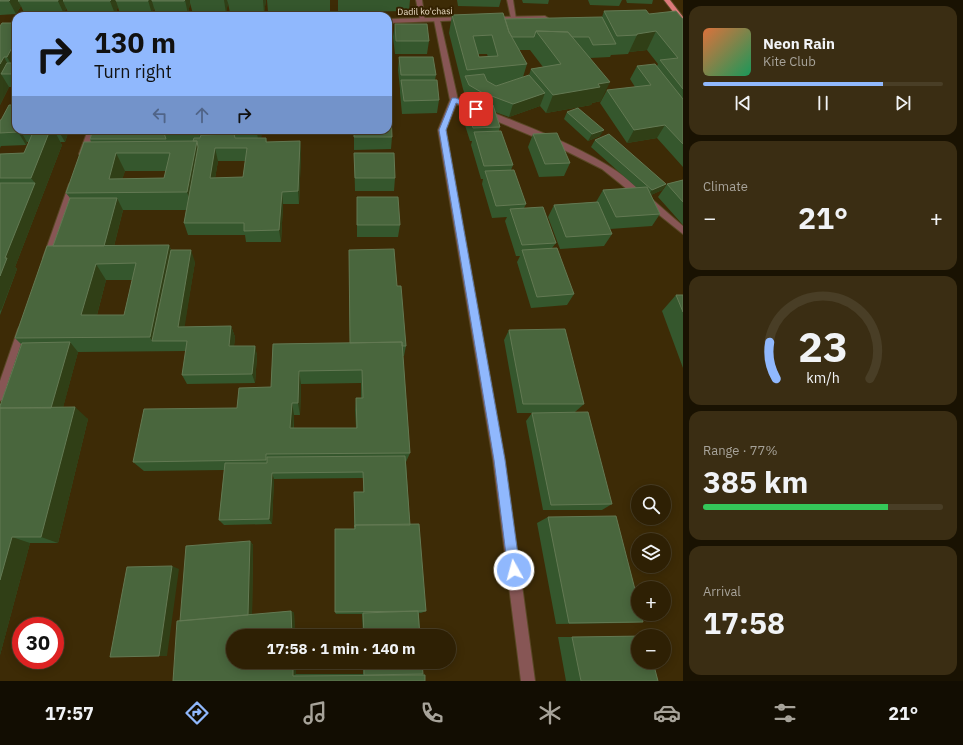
<!DOCTYPE html>
<meta charset="utf-8">
<style>
:root{--surface:#2e2004;--page:#3a2d13;--text:#f1f3f6;--muted:#a7a39a;--line:#493e26;--accent:#90b8fd}
body{margin:0;font-family:"IBM Plex Sans",sans-serif;background:var(--page);color:var(--text);height:100vh;display:flex;flex-direction:column;font-size:15px;white-space:nowrap}
*{box-sizing:border-box;margin:0}
p{font-size:13px;color:var(--muted)}
.icon{flex:none;width:22px;height:22px;fill:none;stroke:currentColor;stroke-width:2;stroke-linecap:round;stroke-linejoin:round}
.map{position:relative;flex:1;overflow:hidden}
.sheet{display:flex;flex-direction:column;gap:6px;padding:6px;background:#191202;width:280px}
.sheet>*{flex:none}
.hud{position:absolute;left:12px;top:12px;width:380px;height:122px;border-radius:12px;box-shadow:0 2px 10px #0003,0 0 0 1px var(--line);background:#90b8fd;color:#111;overflow:hidden}
.buttons{position:absolute;left:631px;top:485px;display:grid;gap:8px}
.buttons a{display:grid;place-items:center;width:40px;height:40px;border-radius:50%;background:var(--surface);box-shadow:0 2px 10px #0003,0 0 0 1px var(--line);font-size:20px}
.speed{position:absolute;left:12px;top:617px;display:flex;gap:8px;font-size:20px;font-weight:700;text-align:center}
.speed>*{display:grid;place-content:center;width:52px;height:52px;border-radius:50%;background:var(--surface);box-shadow:0 2px 10px #0003,0 0 0 1px var(--line);line-height:1}
.speed .limit{border:6px solid #d22;background:#fff;color:#111}
.pin{position:absolute;display:grid;place-items:center;width:34px;height:34px;color:#fff;margin:-17px;border-radius:8px;box-shadow:0 2px 6px #0006}
.me{position:absolute;width:44px;margin:-22px;rotate:353deg;stroke-linejoin:round;filter:drop-shadow(0 0 3px #0008)}
.turn{display:flex;align-items:center;gap:14px;height:84px;padding:0 16px;font-size:18px}
.turn .icon{width:52px;height:52px;stroke-width:2.5}
.turn b{display:block;font-size:28px;line-height:34px}
.lanes{display:flex;align-items:center;height:38px;padding:0 16px;background:#0003;justify-content:center;gap:20px;direction:ltr}
.lanes .off{opacity:.35}
.big{font-size:30px;font-weight:700;line-height:1.1}
.sheet .widget{flex:1;display:flex;flex-direction:column;justify-content:center;gap:6px;min-width:0;padding:0 14px;border-radius:12px;background:var(--page)}
.sheet .dial{align-items:center;gap:0}
.dial svg{height:104px;overflow:visible;fill:none;stroke:var(--line);stroke-width:7;stroke-linecap:round;text-anchor:middle}
.dial text{fill:var(--text);stroke:none}
.song{display:flex;align-items:center;gap:12px}
.cover{width:48px;height:48px;border-radius:6px;background:linear-gradient(135deg,hsl(20 70% 55%),hsl(150 70% 35%))}
.played{height:4px;border-radius:2px;background:linear-gradient(90deg,var(--accent) 75%,var(--line) 75%)}
.keys{display:flex;justify-content:space-around;direction:ltr}
.heat{display:flex;justify-content:space-between;align-items:center;font-size:22px;direction:ltr}
.charge{height:6px;border-radius:3px;background:linear-gradient(90deg,#34c759 77%,var(--line) 0)}
.trip{position:absolute;left:226px;top:629px;width:230px;height:40px;border-radius:20px;background:var(--surface);box-shadow:0 2px 10px #0003,0 0 0 1px var(--line);font-weight:700;line-height:40px;text-align:center}
.dock{display:flex;height:64px;justify-content:space-around;align-items:center;background:#120d02;color:var(--muted)}
.dock .icon{width:28px;height:28px}
.dock .current{color:var(--accent)}
.dock b{font-size:18px;color:var(--text)}
main{display:flex;flex:1;min-height:0}
.map>svg:first-child{display:block}
</style>
<main>
<div class="map">
<svg width="683" height="681" viewBox="0 0 683 681">
<rect width="100%" height="100%" fill="#3d2b06"/>
<g fill="none" stroke-linecap="round" stroke-linejoin="round">
<g stroke="#594825" stroke-width="2">
<path id="service" d="M451,98H457C507,119 560,137 607,165C633,180 660,207 683,226V234L602,169L556,146L451,102Z"/>
</g>
<g stroke="#594825" stroke-width="2">
<path id="minor" d="M416,0H422L425,21L420,20Z
M507,0H513L516,19L511,18Z
M437,18L440,20L458,100L446,130L505,460L535,681H521L493,460L438,130L450,100L434,20Z
M88,130H96L87,154L83,157L79,154Z
M73,181L77,184L53,258L48,262L45,261L43,258L69,184Z
M23,325L26,326L28,329L5,396L4,399L0,401V381L18,329L20,326Z"/>
</g>
<g stroke="#594825" stroke-width="2">
<path id="tertiary" d="M545,16L548,18L547,19L493,21L490,19L493,17Z
M465,17L468,19L467,20L388,23V19Z"/>
</g>
<g stroke="#594825" stroke-width="2">
<path id="primary" d="M664,0H670L683,17V23L681,22Z"/>
</g>
<use href="#service" fill="#875655" fill-rule="evenodd"/>
<use href="#minor" fill="#875655" fill-rule="evenodd"/>
<use href="#tertiary" fill="#875655" fill-rule="evenodd"/>
<use href="#primary" fill="#dc7a7a" fill-rule="evenodd"/>
</g>
<path fill="#35572d" fill-rule="evenodd" d="M0,0H266L264,13H230L228,3L226,13L193,14L190,3L188,14H156L154,8L152,14H120L118,7L115,14H69L66,8L64,14L25,15L21,6L16,14L0,15Z
M267,0H330V11L268,12Z
M338,0H410L409,11L338,12Z
M457,0H501L499,7L458,6Z
M522,0H549L548,4L523,3Z
M588,0H622L619,6L590,5Z
M626,0H653L652,4L627,3Z
M604,11L649,14L683,19V167L657,138L627,143L600,103L607,90L635,87L630,79L637,66H657L658,64L647,50L629,52L628,54L611,55L610,57L590,58L601,101L592,103L591,105L546,113L540,106L509,117L495,112L500,127L499,131L513,165L511,170L526,204L524,208L556,243L552,248L574,294L567,305L531,308L517,262L520,256H516L505,221L507,217L492,218L482,184L483,179H481L471,145L472,141H470L463,119L466,106L479,105L466,98L463,89L449,33L452,15L505,19L602,17ZM519,50H530L543,67L531,69L529,75L523,77L527,64ZM478,54H487L488,57H479Z
M16,23V87H9L0,105V26Z
M395,24L429,41L427,54H395L393,37Z
M399,57L436,75L435,80L439,100L437,113L402,114L400,93V89L398,70Z
M567,112L600,136L588,141L564,119Z
M0,120L16,130H69L65,142H60L62,145L15,267L17,269L0,315V154L24,153L29,142H27L26,145L1,146L0,148Z
M208,130L207,135L234,134V133L262,130L261,138H266L267,142L300,141L301,154L299,204H283L281,242H246L245,235H188L184,223L186,210H123L114,246L169,245L171,250L195,262L184,327L231,326L235,337L234,346H255L257,356L255,383L187,384L182,375L186,351L78,352L63,407L88,419L58,543H30L0,655V406L21,344L15,338L53,246L70,198L66,193L91,142L90,139ZM218,161H245L243,177L215,178ZM125,171H166L164,178L122,179ZM106,280H132L124,315H97Z
M354,130H388L392,137L391,149L354,150Z
M533,134L570,163L564,176L539,177L528,147Z
M595,140L666,184L662,190L651,195L660,214L652,226L610,229L612,234L604,246L560,249L548,217L554,205L596,202L603,190L637,188L591,147Z
M354,153L395,178L394,191H355Z
M683,180V225L658,197L667,184Z
M357,197L400,225L398,237H357Z
M349,250L397,286L406,346L404,356H403L410,453L406,462L410,525L426,611L421,613H419L420,636H363L362,614H336L335,612L354,529V492H363V478L274,479L272,524L224,525L219,520L224,470L144,471L133,462L237,408L271,387L273,344L350,343ZM361,383V398H356L355,410L356,428H294V415H300L301,384Z
M676,295H683V368L662,311Z
M509,330L584,404L575,412L612,504L602,510H543L526,421L532,413H517L504,340Z
M548,517L643,622L626,623L556,624L537,523Z
M250,541L253,545L252,615L291,611L294,613L296,674H363V662H422L423,674L425,675L173,681L180,621Z
M558,637H572L658,681H566Z"/>
<path fill="#303f16" d="M10,0H24L18,1L21,6L16,14L9,1Z
M58,0H70L63,1L66,8L64,14L58,1Z
M111,0H120L116,1L118,7L115,14L110,1Z
M148,0H156L152,1L154,8L152,14Z
M185,0H191H190V3L188,14Z
M224,0H227L228,3L226,13Z
M263,0H266L264,13Z
M656,31L647,50L629,52L637,35V34Z
M16,40V69H14L7,57Z
M4,57L13,74H1L9,87L0,105V64Z
M610,82L601,101L592,103L591,105L546,113L553,95L598,84Z
M545,93L540,106L509,117L513,104Z
M665,125L657,138L627,143L634,130Z
M19,130H20L27,142L26,145L18,132Z
M50,130H54L62,145L15,267L17,269L1,311L0,310V276L5,258L35,183L31,178Z
M58,130H69L65,142Z
M199,130H208L204,151L199,133Z
M257,130H262L260,151L257,133Z
M604,130L600,136L588,141L592,134Z
M197,141L202,160L193,210L187,192Z
M300,141L301,154L299,204L298,191Z
M215,148L218,161L213,190L210,178Z
M116,153L125,171L118,193L109,179Z
M666,184L662,190L647,197L652,190Z
M282,192L283,204L281,242L279,230Z
M117,198L123,210L110,262L103,251Z
M169,245L176,262L152,341L150,337Z
M191,250L195,262L183,337L178,327Z
M96,264L106,280L93,330L81,315Z
M231,326L235,337L233,356L229,346Z
M70,342L78,352L60,419L50,411Z
M255,346L257,356L255,383L252,374Z
M299,371L301,384L300,415L298,403Z
M292,403L294,415L293,439L290,428Z
M75,407L88,419L58,543L41,537Z
M272,473L274,479L272,524L269,519Z
M12,537L30,543L0,655V580Z
M250,541L253,545L252,617L248,616Z
M172,566L179,569L167,656H159Z
M291,611L294,613L295,636H292Z
M293,662H296V674L293,676Z"/>
<path fill="#49663d" stroke="#637953" fill-rule="evenodd" d="M0,0H10L9,1H0Z
M19,0H58V1H18Z
M64,0H111L110,1H63Z
M116,0H148V1H116Z
M152,0H185L184,1H152Z
M646,10L649,14L676,11L683,19V89L660,60L678,58L656,31L637,34V35L617,36L604,11Z
M503,13L509,32L527,64L467,70L452,15ZM492,35L498,56L479,57L473,36Z
M602,17L616,44L593,45L589,37H572L568,32L536,31L534,37H512L509,32L505,19Z
M2,23H16V40L7,57H4L0,64V26Z
M395,24H427L429,41H396Z
M536,31L568,32L610,82L598,84L600,87L553,95L531,69L561,64Z
M399,57H433L436,75H401Z
M7,63H16V74H1Z
M655,64L683,99V144L665,125L634,130L607,90L651,85L637,66Z
M484,74L487,81L496,86L529,75L545,93L513,104L481,92L469,85L465,76Z
M401,80H437L439,100L404,101Z
M9,105H16V130H19L18,132L0,133V120H1Z
M493,105L500,127L473,128L466,106Z
M578,108L604,130L592,134L567,112Z
M388,114H391L392,137H354V130H388Z
M34,130H50L31,178H0V154L24,153Z
M93,130H164V133L166,139H90Z
M164,130H199V133H164Z
M234,130H257V133H234Z
M501,131L513,165L484,166L474,132Z
M557,133L570,163L545,164L533,134Z
M234,134L235,138H266V142L300,141L298,191L282,192L279,230L244,231V223H184L198,147L197,141H193L194,138H200L201,135ZM215,148H247L243,177L210,178Z
M609,134L666,184L652,190L595,140Z
M197,141L187,192L66,193L84,142ZM116,153H170L164,178L109,179Z
M354,153H394L395,178H355Z
M514,170L526,204L496,206L485,171Z
M683,180V202L667,184Z
M0,183H35L5,258H7L0,276Z
M647,187L660,214L616,217L603,190Z
M357,197H398L400,225H357Z
M70,198H117L104,246H53Z
M598,202L612,234L566,237L554,205Z
M543,207L556,243L522,245L510,209Z
M169,245L150,337L15,338L47,246ZM136,263L124,315H81L96,264Z
M557,248L574,294L537,297L522,250Z
M394,249L397,286H401L406,346H402V342L350,343L349,250Z
M171,250H191L178,327L231,326L229,346H255L252,374L182,375L187,341H152Z
M676,295H683V312Z
M565,329L584,404H523L509,330Z
M70,342L51,408H0V406L22,343Z
M402,342L410,453L266,454V460L133,462L144,409L237,408L239,388L271,387L273,344ZM362,370L363,398H356L357,428H290L292,403H298L299,371Z
M75,407L41,537H12L0,580V408Z
M588,412L612,504L551,505L532,413Z
M405,456L410,525H355V527L354,492H364L363,472L272,473L269,519L219,520L225,463H267V457Z
M616,516L638,601V614H641L643,622L569,623L548,517Z
M419,524L426,611L335,612V529H355V525Z
M250,541L248,615L180,621L186,546Z
M172,566L159,656L110,657L127,567Z
M291,611L292,636H233V662H293V676L425,675V681H173L177,621Z
M418,611L420,636H364L363,613Z
M638,636V662H653L658,681H581L572,637L646,636Z
M364,662H422L423,674L364,675Z"/>
<path fill="#90b8fd" stroke="#5e78a4" d="M452,98H456L480,109L476,111L456,103L446,130L505,460L520,570L518,574L514,576L510,574L508,570L494,460L439,130Z"/>
<g text-anchor="middle" dominant-baseline="central" stroke-width="4" stroke-linejoin="round" paint-order="stroke">
<g font-size="9" fill="#eee0c8" stroke="#332100">
<text transform="translate(425 11) rotate(-1)">Dadil ko'chasi</text>
</g>
</g>
</svg>
<div class="buttons">
<a><svg class="icon" aria-label="search" viewBox="0 0 24 24"><circle cx="10" cy="10" r="6"/><path d="M15 15l6 6"/></svg></a>
<a><svg class="icon" aria-label="layers" viewBox="0 0 24 24"><path d="M12 4l9 5-9 5-9-5zM3 14l9 5 9-5"/></svg></a>
<a>+</a>
<a>−</a>
</div>
<div class="speed"><div class="limit">30</div></div>
<div class="pin" style="left:476px;top:109px;background:#d93025"><svg class="icon" aria-label="arrive" viewBox="0 0 24 24"><path d="M6 21V4h12l-3 4 3 4H6"/></svg></div>
<svg class="me" style="left:514px;top:570px" viewBox="-20 -20 40 40"><circle r="17" fill="#90b8fd" stroke="#fff" stroke-width="3"/><path d="M0-11L8 9 0 5-8 9z" fill="#fff"/></svg>
<div class="trip">17:58 · 1 min · 140 m</div>
<div class="hud">
<div class="turn"><svg class="icon" aria-label="right" viewBox="0 0 24 24"><path d="M7 20v-9h11M14 6l5 5-5 5"/></svg><div><b>130 m</b>Turn right</div></div>
<div class="lanes"><svg class="icon off" aria-label="left" viewBox="0 0 24 24"><path d="M17 20v-9H6M10 6l-5 5 5 5"/></svg><svg class="icon off" aria-label="ahead" viewBox="0 0 24 24"><path d="M12 20V5M6 11l6-6 6 6"/></svg><svg class="icon" aria-label="right" viewBox="0 0 24 24"><path d="M7 20v-9h11M14 6l5 5-5 5"/></svg></div>
</div>
</div>
<section class="sheet">
<div class="widget">
<div class="song"><i class="cover"></i><div><b>Neon Rain</b><p>Kite Club</p></div></div>
<div class="played"></div>
<div class="keys"><svg class="icon" aria-label="previous" viewBox="0 0 24 24"><path d="M18 5L8 12l10 7zM5 5v14"/></svg><svg class="icon" aria-label="pause" viewBox="0 0 24 24"><path d="M8 5v14M16 5v14"/></svg><svg class="icon" aria-label="next" viewBox="0 0 24 24"><path d="M6 5l10 7-10 7zM19 5v14"/></svg></div>
</div>
<div class="widget"><p>Climate</p>
<div class="heat"><a>−</a><b class="big">21°</b><a>+</a></div>
</div>
<div class="widget dial"><svg viewBox="0 0 100 80">
<path d="M14 69A42 42 0 1 1 86 69"/>
<path d="M14 69A42 42 0 0 1 9 41" stroke="#90b8fd"/>
<text x="50" y="56" font-size="32" font-weight="700">23</text>
<text x="50" y="72" font-size="11">km/h</text>
</svg></div>
<div class="widget"><p>Range · 77%</p><b class="big">385 km</b><div class="charge"></div></div>
<div class="widget"><p>Arrival</p><b class="big">17:58</b></div>
</section>
</main>
<nav class="dock">
<b>17:57</b>
<svg class="icon current" aria-label="directions" viewBox="0 0 24 24"><path d="M12 3l9 9-9 9-9-9zM9 14v-3h6M13 9l2 2-2 2"/></svg>
<svg class="icon" aria-label="music" viewBox="0 0 24 24"><path d="M9 18V5l10-2v13"/><circle cx="6" cy="18" r="3"/><circle cx="16" cy="16" r="3"/></svg>
<svg class="icon" aria-label="phone" viewBox="0 0 24 24"><path d="M5 4h4l2 5-3 2q2 4 5 5l2-3 5 2v4C11 20 4 13 5 4z"/></svg>
<svg class="icon" aria-label="climate" viewBox="0 0 24 24"><path d="M12 3v18M4 7l16 10M4 17L20 7"/></svg>
<svg class="icon" aria-label="car" viewBox="0 0 24 24"><path d="M5 17H2v-5l4-1 3-4h7l3 4 3 1v5h-3M9 17h6M6 11h13"/><circle cx="7" cy="17" r="2"/><circle cx="17" cy="17" r="2"/></svg>
<svg class="icon" aria-label="filters" viewBox="0 0 24 24"><path d="M4 7h16M4 17h16"/><circle cx="9" cy="7" r="2"/><circle cx="15" cy="17" r="2"/></svg>
<b>21°</b>
</nav>
